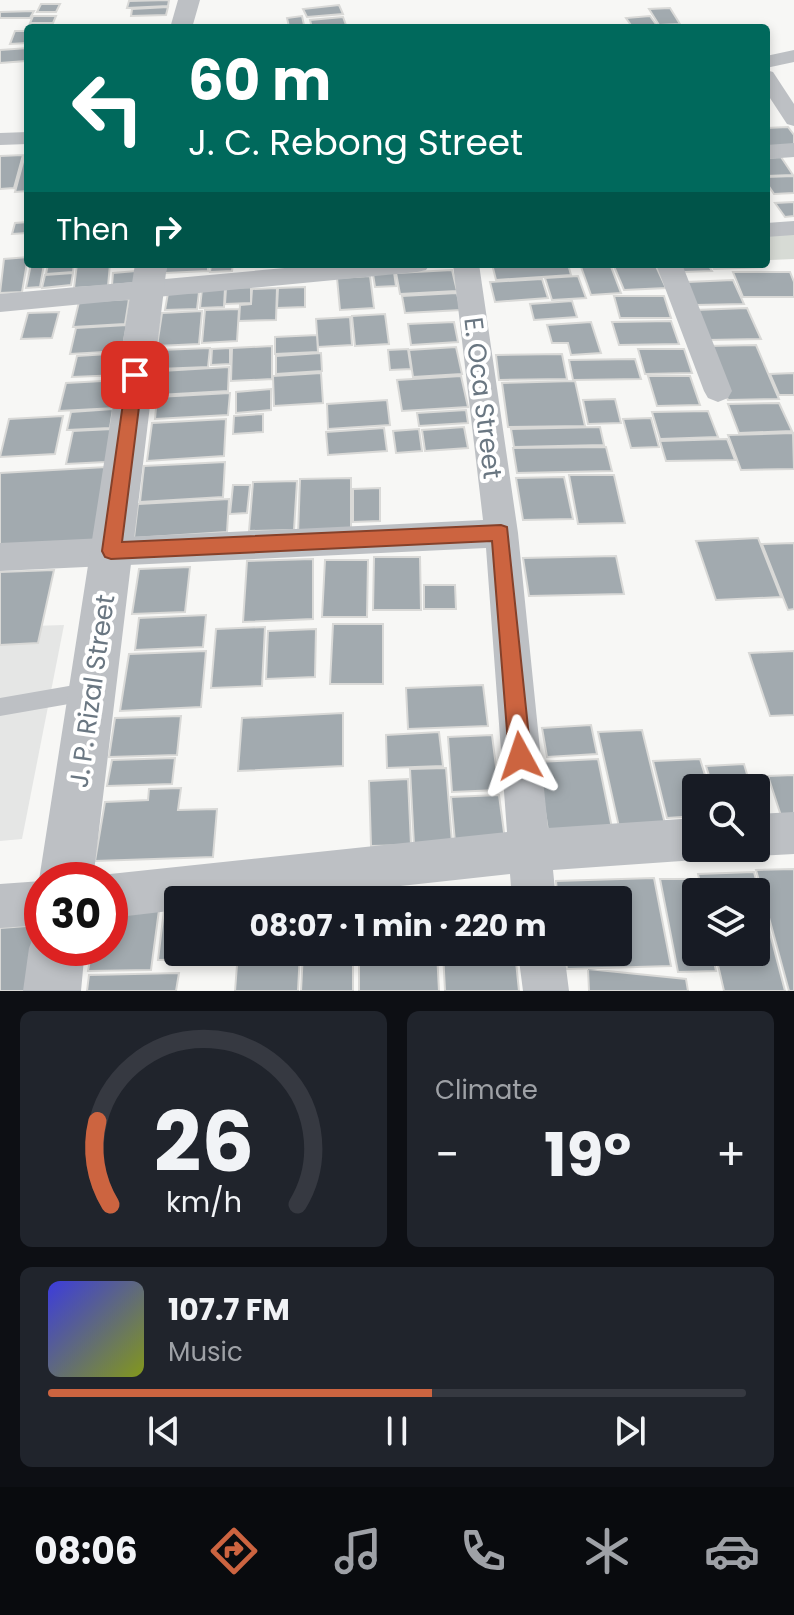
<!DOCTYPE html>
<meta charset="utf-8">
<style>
:root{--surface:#171b24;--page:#20242c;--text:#f1f3f6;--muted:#9ea1a6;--line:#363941;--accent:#cc6440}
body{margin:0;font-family:Poppins,sans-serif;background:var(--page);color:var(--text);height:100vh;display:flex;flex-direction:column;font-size:30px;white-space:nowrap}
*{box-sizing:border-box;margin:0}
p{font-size:26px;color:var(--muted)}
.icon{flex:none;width:44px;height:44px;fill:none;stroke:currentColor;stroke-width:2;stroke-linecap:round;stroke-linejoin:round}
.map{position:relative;height:991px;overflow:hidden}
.drawer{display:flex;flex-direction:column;gap:20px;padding:20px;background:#0d0f14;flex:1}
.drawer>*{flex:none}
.top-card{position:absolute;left:24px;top:24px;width:746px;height:244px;border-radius:8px;box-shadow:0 4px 12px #0003;background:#00695c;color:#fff;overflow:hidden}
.buttons{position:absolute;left:682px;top:774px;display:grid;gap:16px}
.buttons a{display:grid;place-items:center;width:88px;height:88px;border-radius:8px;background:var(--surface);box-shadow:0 4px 12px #0003;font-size:40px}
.speed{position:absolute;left:24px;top:862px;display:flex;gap:16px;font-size:40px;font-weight:700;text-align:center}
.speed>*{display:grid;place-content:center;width:104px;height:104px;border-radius:50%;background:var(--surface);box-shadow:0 4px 12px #0003;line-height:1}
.speed .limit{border:12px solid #d22;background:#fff;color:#111}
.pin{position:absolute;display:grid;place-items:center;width:68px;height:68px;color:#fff;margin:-34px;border-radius:16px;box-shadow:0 4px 12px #0006}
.me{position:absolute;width:88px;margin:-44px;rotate:355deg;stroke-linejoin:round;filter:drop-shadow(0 0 6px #0008)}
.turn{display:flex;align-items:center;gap:28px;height:168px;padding:0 32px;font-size:36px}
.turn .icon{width:104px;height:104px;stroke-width:2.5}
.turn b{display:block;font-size:56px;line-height:68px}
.then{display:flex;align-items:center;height:76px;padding:0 32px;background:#0003;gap:16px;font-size:30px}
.big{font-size:60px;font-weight:700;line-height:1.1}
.drawer .card{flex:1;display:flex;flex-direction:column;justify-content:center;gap:12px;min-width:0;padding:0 28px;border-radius:12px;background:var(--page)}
.drawer .dial{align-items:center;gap:0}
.dial svg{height:208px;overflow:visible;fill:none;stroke:var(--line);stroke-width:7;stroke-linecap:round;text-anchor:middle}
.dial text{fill:var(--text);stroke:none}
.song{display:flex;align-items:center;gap:24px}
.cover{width:96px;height:96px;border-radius:12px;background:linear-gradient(135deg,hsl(240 70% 55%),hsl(70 70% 35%))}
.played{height:8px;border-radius:4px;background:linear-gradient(90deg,var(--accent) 55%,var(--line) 55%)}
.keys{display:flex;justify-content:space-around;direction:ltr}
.heat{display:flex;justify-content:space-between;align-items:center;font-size:44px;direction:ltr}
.drawer .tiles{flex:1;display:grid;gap:20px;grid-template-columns:1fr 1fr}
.card:last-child{grid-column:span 2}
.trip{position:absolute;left:164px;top:886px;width:468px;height:80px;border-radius:8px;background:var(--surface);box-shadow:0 4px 12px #0003;font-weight:700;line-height:80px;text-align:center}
.menu{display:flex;height:128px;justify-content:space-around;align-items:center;background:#090b0e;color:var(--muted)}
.menu .icon{width:56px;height:56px}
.menu .selected{color:var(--accent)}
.menu b{font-size:36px;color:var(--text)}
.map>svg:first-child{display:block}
</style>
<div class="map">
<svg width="794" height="991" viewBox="0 0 794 991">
<rect width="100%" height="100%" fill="#f7f7f5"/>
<path fill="#e5e6e5" d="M64,625L22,839L0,841V627Z"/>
<path fill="#d7dbd5" d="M794,233V259L770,260L766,252V234Z"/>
<path fill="#a2aaaf" stroke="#d9d9d7" stroke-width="2" d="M169,0L168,6L127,8L129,1Z
M41,4H60L56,12H37Z
M339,5L343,14L307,17L303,9Z
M168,7L166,15L131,16L132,9Z
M670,8L680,24L659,25L649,9Z
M34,11L30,18H0V12Z
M33,16H56L53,23H30Z
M302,16L304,25L289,27L287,18Z
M650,16L658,27L633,28L626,18Z
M343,17L346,25L312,28L310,20Z
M15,31H28V43L10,44Z
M28,48L26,61L0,63V50Z
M788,127L794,135V146L766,147V128Z
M28,150V191L15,192L26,151Z
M23,155L14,188L0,189V156Z
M781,157L793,175L766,176V158Z
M794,176V193L774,194L766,182V177Z
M794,202V216L785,217L775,203Z
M28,222V233L12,234L15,223Z
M28,257L22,292L0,293L4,259Z
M31,264H44L40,287L26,288Z
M48,264H74L73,272L46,274Z
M77,264H110L108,286L74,288Z
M166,264H208V271L165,273Z
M211,264H233L232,271L210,272Z
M492,264H568L571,275L496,280Z
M580,264H610L621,293L591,295Z
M613,264H655L666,288L624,290Z
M679,264H708L712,271L683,272Z
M711,264H762L763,267L714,269Z
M452,270L457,291L400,294L396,273Z
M136,271L135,283L112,285L113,273Z
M394,272L396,286L375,287L373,274Z
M733,272H790L794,282V297H743Z
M73,273L71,285L42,288L45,275Z
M370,276L374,308L340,310L337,278Z
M578,276L586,298L552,300L545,278Z
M542,279L548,298L495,302L490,282Z
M733,280L744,304L696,305L687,282Z
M251,287V303L225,304L226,288Z
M305,287V307L277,308L278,288Z
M225,288L224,307L200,308L202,289Z
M277,288L276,320L239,321L240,305L251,304L252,289Z
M199,292L197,309L165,310L168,293Z
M457,293L461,310L405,313L402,296Z
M614,296H664L671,318H620Z
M129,299L125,324L73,327L79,302Z
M572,301L577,317L534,320L530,304Z
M747,308L761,339L707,340L695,310Z
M239,309L237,341L202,343L205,310Z
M202,311L199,344L157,346L162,313Z
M59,312L52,338L21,339L28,313Z
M385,314L389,344L355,346L352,316Z
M350,317L352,345L318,347L316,319Z
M671,321L679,344L619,345L612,322Z
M454,322L458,342L411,345L408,324Z
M591,322L601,353L571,355L568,343H552L547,325Z
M127,325L122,351L70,354L76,328Z
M317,335L318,352L275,354V337Z
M756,345L779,399L728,400L707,346Z
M272,346V379L231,381L232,348Z
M456,347L462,374L413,377L409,350Z
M210,348L208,367L158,369L160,350Z
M230,348V364L211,365L212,349Z
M408,349L411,369L390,370L388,350Z
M638,349H684L692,373L645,374Z
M124,353L121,375L72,377L77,356Z
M321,353L322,371L276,374V356Z
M562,354L567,379L499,380L496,355Z
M635,359L641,379L573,380L569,360Z
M229,367L228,391L158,395L161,371Z
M321,373L323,403L274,406L273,376Z
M794,373V395H779L770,374Z
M461,376L468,407L402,411L397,380Z
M648,376H690L700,405L657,406Z
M121,380L116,408L59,411L66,383Z
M575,381L585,426L508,427L502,383Z
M271,389V410L236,413V392Z
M230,393L228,415L155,419L157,397Z
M615,399L621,423L588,424L583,400Z
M387,400L390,425L328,429L327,404Z
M779,403L792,431L739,433L728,404Z
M113,409L110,428L67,430L71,412Z
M466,410L468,423L419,426L417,413Z
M708,411L718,437L660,439L652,412Z
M263,414V432L233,434L234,416Z
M63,416L55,454L0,457L9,419Z
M651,418L659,447L631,448L623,419Z
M226,419L224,456L147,461L152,423Z
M464,427L468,448L425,451L422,430Z
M600,427L604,445L514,447L511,429Z
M384,428L387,451L328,455L326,432Z
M112,429L106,462L66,464L73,431Z
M419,429L422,451L396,453L393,431Z
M793,433L794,469L741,470L728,435Z
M727,439L735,460L666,461L660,441Z
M606,447L612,471L517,473L513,448Z
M225,462L223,497L140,502L144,466Z
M106,467L93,544L0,550V473Z
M569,475H614L625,523L578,524Z
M564,477L573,519L523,520L516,478Z
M351,478V534L298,535L300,479Z
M297,481L294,530L249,531L253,482Z
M233,485H250L247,513L230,514Z
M380,488V521L353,522V489Z
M229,499L227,532L134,538L138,504Z
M758,538L781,597L716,600L696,541Z
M794,543V609L788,610L762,544Z
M616,556L624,594L529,596L523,558Z
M374,557H420L421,610H373Z
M313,559V619L243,622L247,561Z
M325,560H368L367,617H322Z
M190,567L185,612L132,614L139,569Z
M54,570L38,643L0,645V572Z
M424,585H455L456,609H424Z
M206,615L203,647L135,650L139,618Z
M333,624H383V684H330Z
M265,627L262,686L211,688L216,629Z
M316,629L315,677L266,679L268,631Z
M206,651L201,707L120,711L129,654Z
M794,651V715L770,716L749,653Z
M483,685L488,726L408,729L406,688Z
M343,713V766L238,771L242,718Z
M181,716L177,755L109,757L115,718Z
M591,725L597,754L547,757L542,728Z
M642,730L665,824L619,827L598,732Z
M439,732L443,766L387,768L386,735Z
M492,735L499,790L452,792L448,737Z
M175,758L172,784L107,786L112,760Z
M598,759L613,833L549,837L537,762Z
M700,759L709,788H696V816L667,818L653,761Z
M744,764L751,788H713L706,766Z
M446,768L452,843L414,845L410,769Z
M794,775V821L783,822L768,776Z
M408,779L411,845L371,846L369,781Z
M181,788L178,810L217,809L213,857L95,861L105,802L148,800L149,789Z
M499,795L505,840L455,842L451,797Z
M794,869V991H789L756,870Z
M754,872L785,991H724L715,952H756V892H702L698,874Z
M654,878L671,966L567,969L565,952H618V900H558L556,881Z
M660,879H695L698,892L696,952H712L716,971L678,972Z
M434,888L435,900H359V890Z
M509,890L510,900H441L440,892Z
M178,909V952H229V959L158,960L164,910Z
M159,910L151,970L88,971L92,948H110V911Z
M40,925L28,991H0V928Z
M238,952H300L298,991H235Z
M303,952H353V991H301Z
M359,952H437L439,991H359Z
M443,952H515L519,991H445Z
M588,969L686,979L688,991H589Z
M179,973L176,991H87L89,975Z"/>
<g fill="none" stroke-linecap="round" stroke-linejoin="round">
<path fill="#bdc0c4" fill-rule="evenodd" d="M86,683L93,686L95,692L93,698L86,701L0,716V698Z"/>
<path fill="#bdc0c4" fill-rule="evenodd" d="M794,50V62L766,68V56Z
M766,70L773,72L794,104V126L787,124L766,92Z
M28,132V144L0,145V133Z
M794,143V157L766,159V145Z
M794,221V235L766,237V223Z
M329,264H430L426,270L417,272L0,312V294Z
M453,264H479L518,533L548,828L696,818V848H713L711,854L696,860L553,870L556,900H512L510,874L273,900H178V910L110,918V880H96L110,874L507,832L486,548L0,571V543L483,520Z
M656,264H682L732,391L728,398L718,402L708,398L704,391Z
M794,812V854L756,856L741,850L756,848V814Z
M42,881V925L0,928V884Z
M518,952H564L569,991H523Z"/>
<path fill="#bdc0c4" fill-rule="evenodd" d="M178,0H200L192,28H170Z
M135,264H167L93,880H42V887L39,880Z
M42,926V948H85L81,991H23L29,948L37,928Z"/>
</g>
<path fill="#cc6440" stroke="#85412a" stroke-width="2" d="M135,370L143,375L122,542L501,525L507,527L531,756L528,764L520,767L512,764L509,756L492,541L111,559L105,557L102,551L127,375Z"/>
<g text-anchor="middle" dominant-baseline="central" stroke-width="8" stroke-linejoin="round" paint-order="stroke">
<g font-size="26" fill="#6a7782" stroke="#fff">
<text transform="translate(483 398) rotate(83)">E. Oca Street</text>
<text transform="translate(92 691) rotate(-82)">J. P. Rizal Street</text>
</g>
</g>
</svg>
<div class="buttons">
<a><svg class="icon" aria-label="search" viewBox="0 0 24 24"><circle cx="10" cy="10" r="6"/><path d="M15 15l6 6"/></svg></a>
<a><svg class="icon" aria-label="layers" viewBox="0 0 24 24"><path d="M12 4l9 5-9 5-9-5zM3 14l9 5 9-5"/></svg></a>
</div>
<div class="speed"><div class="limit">30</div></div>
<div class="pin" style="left:135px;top:375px;background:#d93025"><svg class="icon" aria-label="arrive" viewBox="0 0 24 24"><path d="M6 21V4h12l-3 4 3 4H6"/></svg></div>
<svg class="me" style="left:520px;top:756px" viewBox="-20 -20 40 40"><path d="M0-17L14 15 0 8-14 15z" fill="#cc6440" stroke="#fff" stroke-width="4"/></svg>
<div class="trip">08:07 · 1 min · 220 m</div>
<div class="top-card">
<div class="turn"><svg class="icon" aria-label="left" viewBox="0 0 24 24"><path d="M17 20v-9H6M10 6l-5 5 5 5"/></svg><div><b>60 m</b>J. C. Rebong Street</div></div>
<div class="then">Then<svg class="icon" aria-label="right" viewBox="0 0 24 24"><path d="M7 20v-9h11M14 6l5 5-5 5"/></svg></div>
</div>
</div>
<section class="drawer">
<div class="tiles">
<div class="card dial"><svg viewBox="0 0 100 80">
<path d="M14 69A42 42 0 1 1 86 69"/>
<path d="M14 69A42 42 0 0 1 9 37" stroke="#cc6440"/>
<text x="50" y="56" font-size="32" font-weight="700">26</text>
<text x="50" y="72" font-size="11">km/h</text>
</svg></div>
<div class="card"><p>Climate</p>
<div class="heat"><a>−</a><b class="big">19°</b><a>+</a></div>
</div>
<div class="card">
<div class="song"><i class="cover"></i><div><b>107.7 FM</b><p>Music</p></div></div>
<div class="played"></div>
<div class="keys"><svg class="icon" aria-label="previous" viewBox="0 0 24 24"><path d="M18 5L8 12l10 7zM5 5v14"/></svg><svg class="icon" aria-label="pause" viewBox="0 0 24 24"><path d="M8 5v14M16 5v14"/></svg><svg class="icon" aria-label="next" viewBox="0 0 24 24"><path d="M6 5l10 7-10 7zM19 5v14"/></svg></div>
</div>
</div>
</section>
<nav class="menu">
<b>08:06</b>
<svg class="icon selected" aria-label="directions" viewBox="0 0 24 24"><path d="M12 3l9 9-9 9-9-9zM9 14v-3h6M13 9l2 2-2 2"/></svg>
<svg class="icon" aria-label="music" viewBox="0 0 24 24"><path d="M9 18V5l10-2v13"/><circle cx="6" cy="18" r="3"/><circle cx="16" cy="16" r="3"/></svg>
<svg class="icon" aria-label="phone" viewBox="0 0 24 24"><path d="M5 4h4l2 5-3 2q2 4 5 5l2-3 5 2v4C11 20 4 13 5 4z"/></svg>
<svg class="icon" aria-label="climate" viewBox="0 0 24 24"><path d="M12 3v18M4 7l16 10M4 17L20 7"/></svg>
<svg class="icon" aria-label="car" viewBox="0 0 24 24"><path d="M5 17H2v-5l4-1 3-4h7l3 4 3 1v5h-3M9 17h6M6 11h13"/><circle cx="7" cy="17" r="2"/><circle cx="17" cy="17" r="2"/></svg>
</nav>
